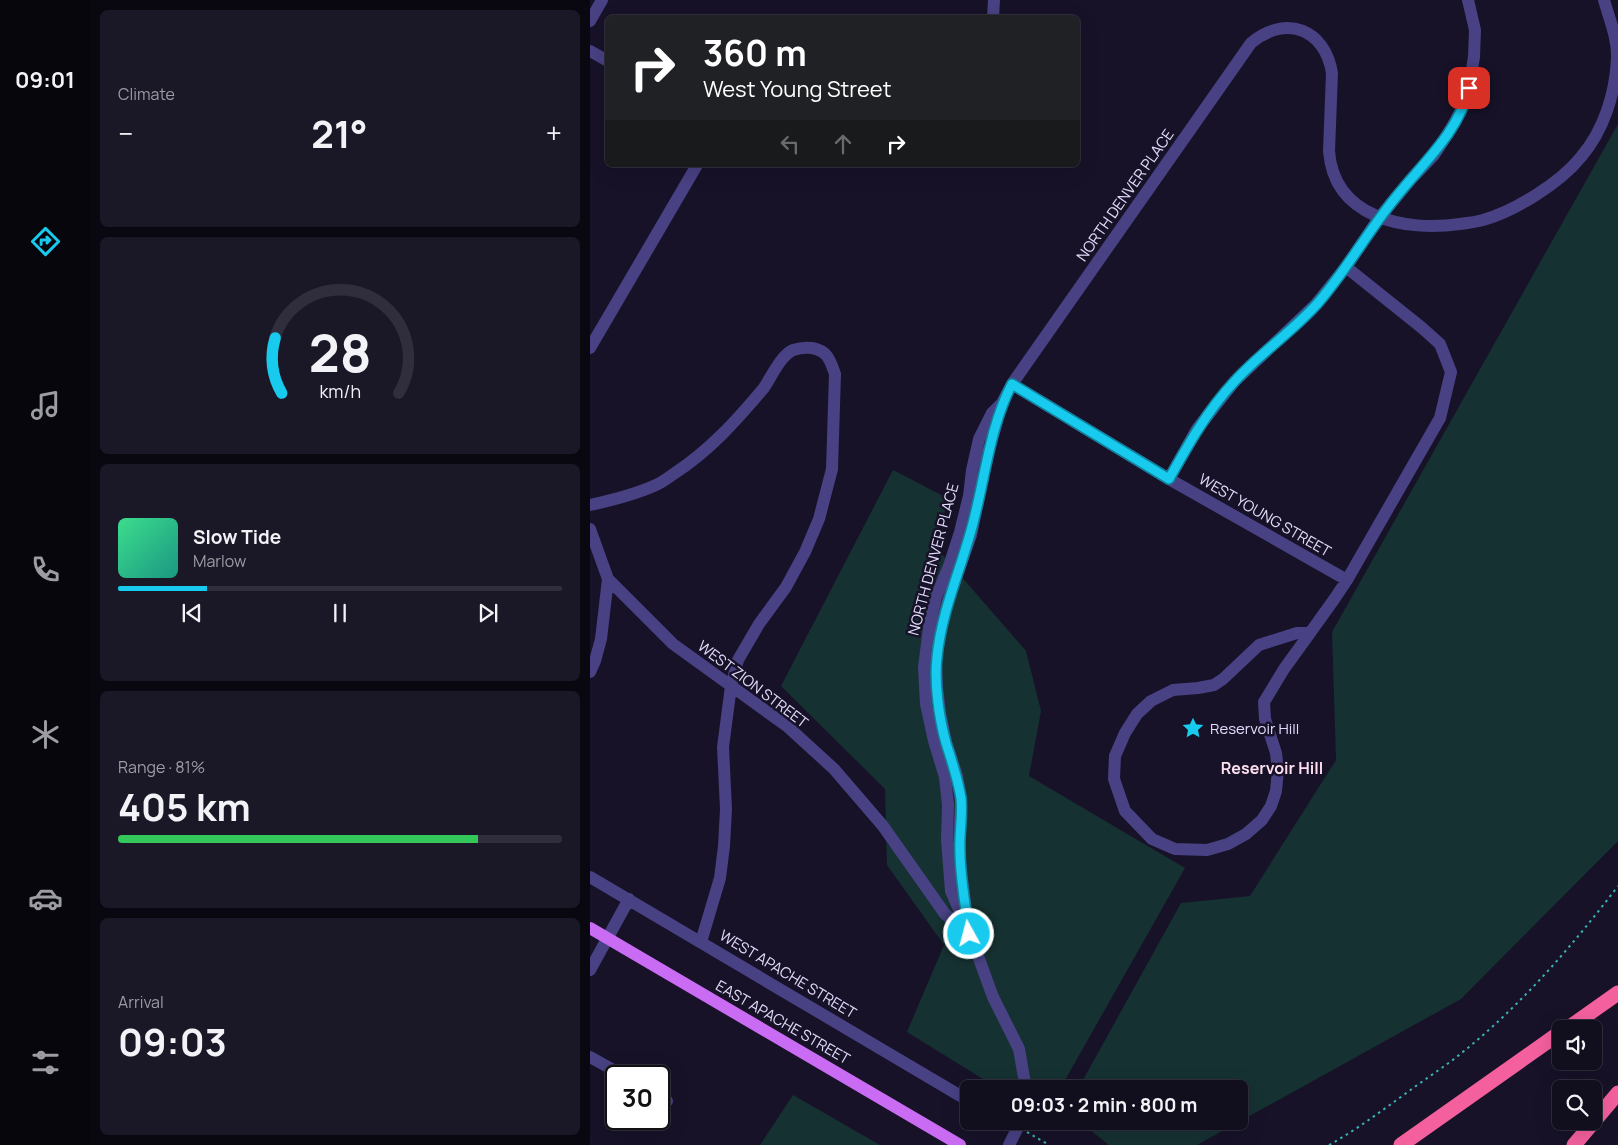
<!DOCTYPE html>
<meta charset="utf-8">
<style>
:root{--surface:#110e1e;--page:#1a1727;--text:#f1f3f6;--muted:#9c9ca4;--line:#302e3c;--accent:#17caee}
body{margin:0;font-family:Manrope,sans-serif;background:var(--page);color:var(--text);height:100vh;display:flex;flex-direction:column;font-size:19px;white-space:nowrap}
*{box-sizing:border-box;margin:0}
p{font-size:16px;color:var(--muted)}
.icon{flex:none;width:28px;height:28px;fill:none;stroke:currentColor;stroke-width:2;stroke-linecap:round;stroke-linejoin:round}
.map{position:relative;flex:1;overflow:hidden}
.panel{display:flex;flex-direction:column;gap:10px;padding:10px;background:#090810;width:500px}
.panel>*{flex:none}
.top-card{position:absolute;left:15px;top:15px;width:475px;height:152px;border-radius:8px;box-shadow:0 5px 20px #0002,0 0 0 1px var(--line);background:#202124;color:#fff;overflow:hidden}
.buttons{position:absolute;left:962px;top:1020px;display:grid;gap:10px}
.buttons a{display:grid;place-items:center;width:50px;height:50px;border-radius:8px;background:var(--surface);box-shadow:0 5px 20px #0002,0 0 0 1px var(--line);font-size:25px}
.speed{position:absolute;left:15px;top:1065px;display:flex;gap:10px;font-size:25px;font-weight:700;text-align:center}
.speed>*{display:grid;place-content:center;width:65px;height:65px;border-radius:50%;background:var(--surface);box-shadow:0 5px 20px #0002,0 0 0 1px var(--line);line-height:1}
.speed .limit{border:2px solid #111;border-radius:8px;background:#fff;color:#111}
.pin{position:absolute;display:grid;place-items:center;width:42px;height:42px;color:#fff;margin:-21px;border-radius:10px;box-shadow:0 2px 8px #0006}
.me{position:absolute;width:55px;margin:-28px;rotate:353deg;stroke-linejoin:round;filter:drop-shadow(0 0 4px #0008)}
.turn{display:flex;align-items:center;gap:18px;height:105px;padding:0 15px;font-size:22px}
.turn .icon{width:65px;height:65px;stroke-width:2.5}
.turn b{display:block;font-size:35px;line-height:42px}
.lanes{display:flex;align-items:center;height:48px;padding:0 15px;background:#0003;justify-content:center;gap:25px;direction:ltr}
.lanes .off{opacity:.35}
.big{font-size:38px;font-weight:700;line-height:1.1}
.panel .card{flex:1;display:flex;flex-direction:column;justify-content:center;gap:8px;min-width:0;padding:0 18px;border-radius:8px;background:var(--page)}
.panel .dial{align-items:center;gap:0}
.dial svg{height:130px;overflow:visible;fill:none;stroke:var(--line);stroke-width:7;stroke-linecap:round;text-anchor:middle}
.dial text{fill:var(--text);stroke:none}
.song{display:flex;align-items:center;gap:15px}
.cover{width:60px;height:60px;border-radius:8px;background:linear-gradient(135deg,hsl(150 70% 55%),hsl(170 70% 35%))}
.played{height:5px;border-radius:2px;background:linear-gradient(90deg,var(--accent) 20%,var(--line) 20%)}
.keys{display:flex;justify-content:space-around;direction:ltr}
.heat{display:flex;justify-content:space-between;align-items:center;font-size:28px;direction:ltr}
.charge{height:8px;border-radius:4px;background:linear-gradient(90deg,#34c759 81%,var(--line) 0)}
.trip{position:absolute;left:370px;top:1080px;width:288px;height:50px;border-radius:8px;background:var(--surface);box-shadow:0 5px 20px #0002,0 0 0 1px var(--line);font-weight:700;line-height:50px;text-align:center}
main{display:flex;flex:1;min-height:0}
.menu{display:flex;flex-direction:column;width:90px;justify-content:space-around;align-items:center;background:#07060c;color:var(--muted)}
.menu .icon{width:35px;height:35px}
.menu .selected{color:var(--accent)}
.menu b{font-size:22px;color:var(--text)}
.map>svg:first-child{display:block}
</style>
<main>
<nav class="menu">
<b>09:01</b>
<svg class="icon selected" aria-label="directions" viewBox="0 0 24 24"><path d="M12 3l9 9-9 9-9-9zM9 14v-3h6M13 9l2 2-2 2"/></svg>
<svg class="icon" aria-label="music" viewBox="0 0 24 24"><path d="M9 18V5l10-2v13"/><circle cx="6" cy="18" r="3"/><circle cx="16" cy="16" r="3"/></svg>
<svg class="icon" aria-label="phone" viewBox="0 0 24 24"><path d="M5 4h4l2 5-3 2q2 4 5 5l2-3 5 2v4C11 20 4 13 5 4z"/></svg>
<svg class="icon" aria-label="climate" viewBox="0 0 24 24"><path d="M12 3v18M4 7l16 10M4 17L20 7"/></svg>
<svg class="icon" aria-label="car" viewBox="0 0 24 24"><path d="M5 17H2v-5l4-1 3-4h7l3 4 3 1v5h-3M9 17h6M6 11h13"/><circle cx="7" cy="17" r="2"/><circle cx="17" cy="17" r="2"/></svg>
<svg class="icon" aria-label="filters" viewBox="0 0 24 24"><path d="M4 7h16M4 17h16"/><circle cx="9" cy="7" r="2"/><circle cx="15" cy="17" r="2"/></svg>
</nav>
<section class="panel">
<div class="card"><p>Climate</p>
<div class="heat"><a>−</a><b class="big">21°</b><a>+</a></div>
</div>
<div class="card dial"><svg viewBox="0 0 100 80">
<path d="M14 69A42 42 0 1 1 86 69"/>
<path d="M14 69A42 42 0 0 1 10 35" stroke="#17caee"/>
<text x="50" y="56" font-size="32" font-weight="700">28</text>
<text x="50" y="72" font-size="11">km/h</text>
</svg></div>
<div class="card">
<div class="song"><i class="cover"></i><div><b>Slow Tide</b><p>Marlow</p></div></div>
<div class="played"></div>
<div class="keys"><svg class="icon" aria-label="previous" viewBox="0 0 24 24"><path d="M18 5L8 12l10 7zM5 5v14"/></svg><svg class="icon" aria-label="pause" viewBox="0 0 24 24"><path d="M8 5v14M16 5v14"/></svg><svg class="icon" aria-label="next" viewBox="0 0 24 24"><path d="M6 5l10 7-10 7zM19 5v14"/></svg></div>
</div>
<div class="card"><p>Range · 81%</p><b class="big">405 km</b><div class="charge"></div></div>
<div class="card"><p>Arrival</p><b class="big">09:03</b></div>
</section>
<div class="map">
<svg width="1028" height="1145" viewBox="0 0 1028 1145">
<rect width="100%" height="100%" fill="#171228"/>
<path fill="#163132" d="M1028,124V841L871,999L607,1145H519L489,1121H649V1089H488L591,903L660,896L746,760L742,632Z
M303,470L359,499L344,545L436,651L451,711L439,776L595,868L470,1089H409L317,1032L354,945L297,865L295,789L191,686Z
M203,1095L290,1145H170Z"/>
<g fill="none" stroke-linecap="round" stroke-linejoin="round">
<path stroke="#3ab2b3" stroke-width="2" stroke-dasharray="2.5 4" stroke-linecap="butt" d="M437,1132L459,1145
M739,1145C766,1130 790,1112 815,1094C831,1082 848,1071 864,1059C927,1010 980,949 1028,886"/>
<path stroke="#484183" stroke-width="12" d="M403,18L404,0
M0,21L12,0
M0,51L18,61
M0,348L107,165
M422,384L579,479L757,580
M410,405L402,413L389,439L382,470L379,496L370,532L359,566L346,597L339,628L334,667L336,704L344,741L355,777L358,805L357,840L361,891L384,945L403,997L429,1049L436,1089
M579,479L607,429L644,382L726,304L756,267L789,218L822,178L844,155L862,127L877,99L884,57L885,30L878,0
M0,505C23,500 44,495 66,485C73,482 79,477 85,473C120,450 146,421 173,389C181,378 190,356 203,350C209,348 215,347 222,348C238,351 240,360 245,374L242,469L229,519L215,552L196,587L169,624L148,660L141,686L133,747L136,809L134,846L130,878L111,942
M0,529L18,579L11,639L5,661L0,672
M18,579L83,644L198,727L244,769L293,826L355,914L377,932
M720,633H707L669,645L633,679L624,685L608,688L583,690L561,701L547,714L535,733L525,756L524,779L535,811L562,839L585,849L617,850L638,844L656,834L672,820L681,806L686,791L688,770L686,753L675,719L674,702L694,669L720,633L745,598L757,580L850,418L861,372L850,344L831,327L756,267
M0,877L379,1101
M379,934L371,872L369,849L371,800L367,776L356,742L350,713L347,687L346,659L351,628L358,601L381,535L398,453L412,403L422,384L661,43C696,14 735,29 742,73L739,151C744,218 815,232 870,224C878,223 886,222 893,220C925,211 970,183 991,157C1014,130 1025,94 1027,59C1028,39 1019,18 1014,0
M0,970L39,899
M0,1057L34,1076
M69,1096L77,1101
M413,1121L427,1129
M419,1145L431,1121"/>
<path stroke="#ca6bf4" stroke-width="12" d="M0,928L370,1145"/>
<path stroke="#f3609d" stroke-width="15" d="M977,1029L1028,993
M811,1145L971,1032
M984,1145L1028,1093"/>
</g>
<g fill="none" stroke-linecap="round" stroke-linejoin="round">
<g stroke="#0f839b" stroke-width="12">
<path id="route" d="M379,934C376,906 370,879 370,851C369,833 373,816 371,798C368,779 362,762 356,743C349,718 344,683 347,657C352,607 374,563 385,515C396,471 401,424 422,384L579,479C598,445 617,411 644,382C669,354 702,332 727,304C756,271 778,231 806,197C833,163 869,132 879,88"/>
</g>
<use href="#route" stroke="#17caee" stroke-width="9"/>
</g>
<defs>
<g id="sight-bare" transform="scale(1.725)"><path d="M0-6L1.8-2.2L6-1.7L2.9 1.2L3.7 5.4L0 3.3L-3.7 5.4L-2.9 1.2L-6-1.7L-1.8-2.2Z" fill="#17caee" stroke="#171228" stroke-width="2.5" paint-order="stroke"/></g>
</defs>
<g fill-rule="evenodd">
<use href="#sight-bare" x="603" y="728"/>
</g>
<g text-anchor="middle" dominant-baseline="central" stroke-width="5" stroke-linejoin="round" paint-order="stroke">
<g font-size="15" fill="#e2dcfc" stroke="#171228">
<text transform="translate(535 195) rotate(-55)">NORTH DENVER PLACE</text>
<text transform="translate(675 515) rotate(30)">WEST YOUNG STREET</text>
<text transform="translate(343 559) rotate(-75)">NORTH DENVER PLACE</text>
<text transform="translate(163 684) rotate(37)">WEST ZION STREET</text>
<text transform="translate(198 974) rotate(31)">WEST APACHE STREET</text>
<text transform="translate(193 1022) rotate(30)">EAST APACHE STREET</text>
</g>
<g font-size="15" fill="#e2dcfc" stroke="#171228" text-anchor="start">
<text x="620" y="728">Reservoir Hill</text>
</g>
<g font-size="16" font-weight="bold" fill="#fddeef" stroke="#171228">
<text x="682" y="768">Reservoir Hill</text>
</g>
</g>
</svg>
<div class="buttons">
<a><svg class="icon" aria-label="sound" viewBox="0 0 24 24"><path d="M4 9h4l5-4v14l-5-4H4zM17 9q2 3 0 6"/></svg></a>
<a><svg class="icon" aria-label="search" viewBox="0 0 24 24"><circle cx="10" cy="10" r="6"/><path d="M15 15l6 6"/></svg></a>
</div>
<div class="speed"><div class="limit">30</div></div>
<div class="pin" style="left:879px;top:88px;background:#d93025"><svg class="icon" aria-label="arrive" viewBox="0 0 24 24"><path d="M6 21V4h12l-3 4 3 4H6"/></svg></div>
<svg class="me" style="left:379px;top:934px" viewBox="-20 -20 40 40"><circle r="17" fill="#17caee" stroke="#fff" stroke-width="3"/><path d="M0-11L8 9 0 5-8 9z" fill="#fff"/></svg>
<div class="trip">09:03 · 2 min · 800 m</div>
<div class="top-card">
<div class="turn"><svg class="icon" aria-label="right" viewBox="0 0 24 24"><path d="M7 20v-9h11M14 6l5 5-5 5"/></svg><div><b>360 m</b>West Young Street</div></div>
<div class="lanes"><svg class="icon off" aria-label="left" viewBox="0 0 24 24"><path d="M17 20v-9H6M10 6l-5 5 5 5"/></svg><svg class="icon off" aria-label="ahead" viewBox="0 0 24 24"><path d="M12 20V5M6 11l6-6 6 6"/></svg><svg class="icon" aria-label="right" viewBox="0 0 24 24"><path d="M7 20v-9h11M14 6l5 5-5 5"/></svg></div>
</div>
</div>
</main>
